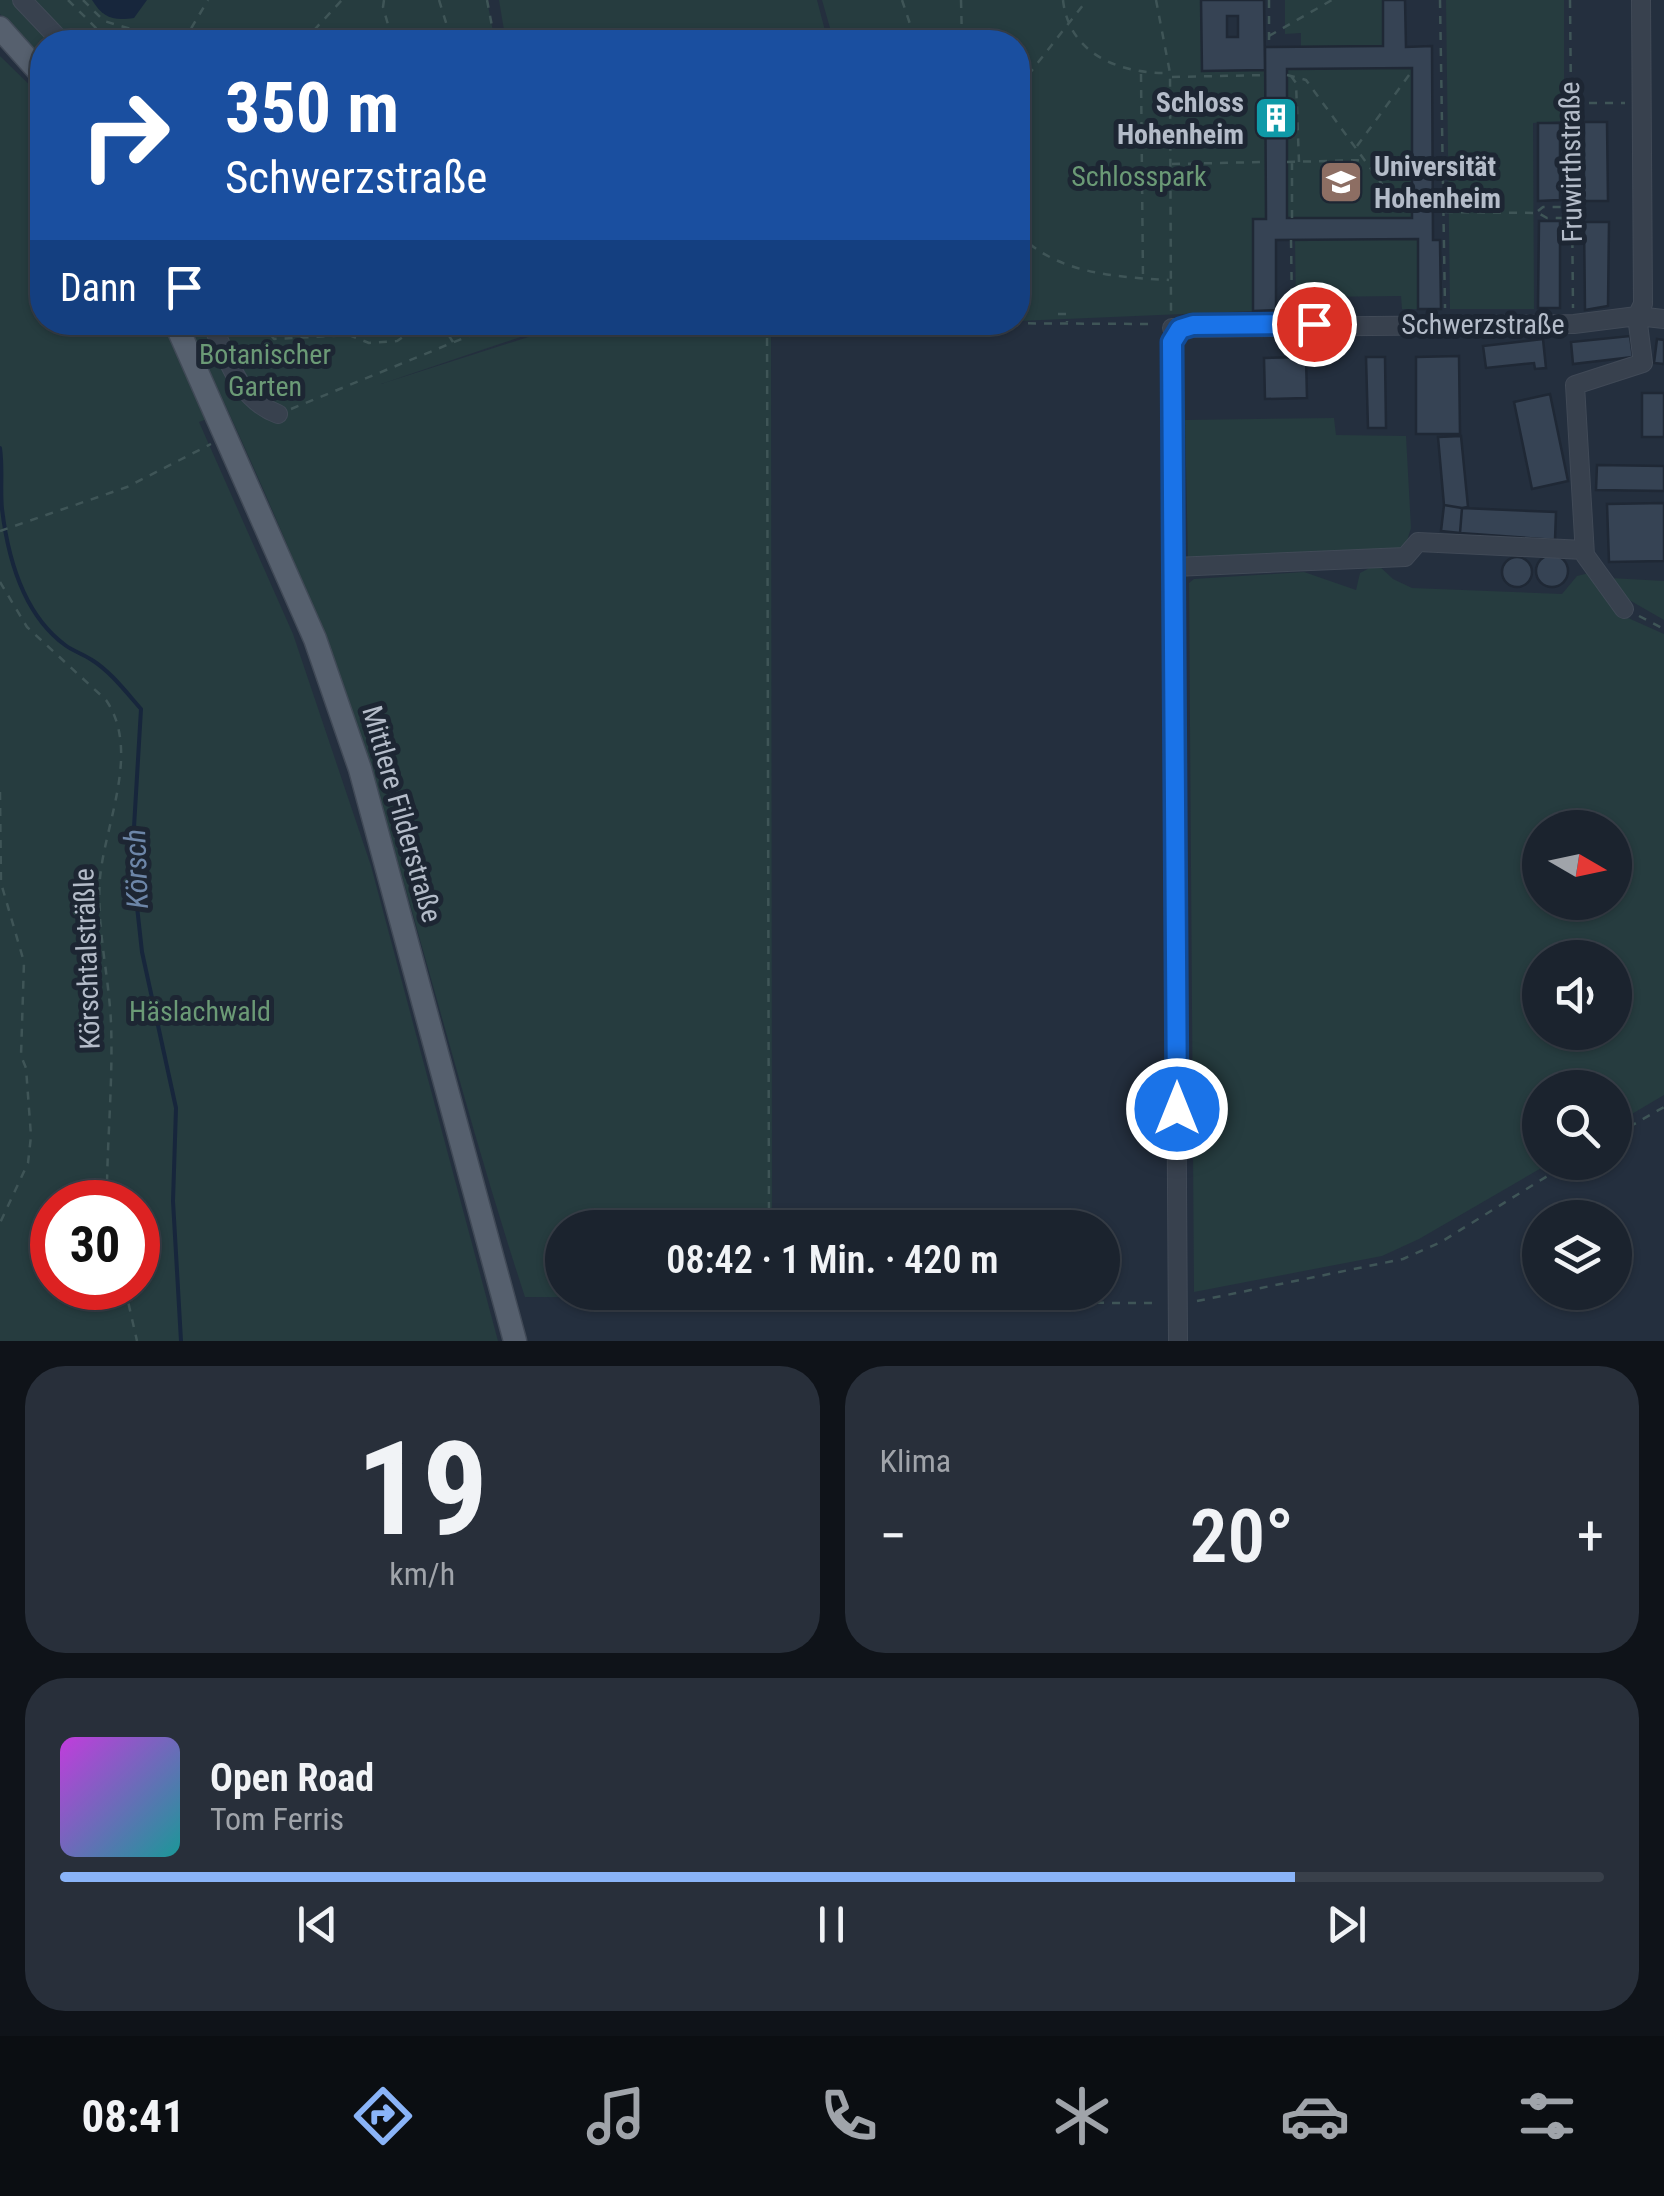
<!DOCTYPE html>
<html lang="de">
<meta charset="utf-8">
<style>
:root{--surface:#1b232e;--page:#282f3a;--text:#f1f3f6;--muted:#a0a4aa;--line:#39404a;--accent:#8ab4f8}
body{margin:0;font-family:"Roboto Condensed",sans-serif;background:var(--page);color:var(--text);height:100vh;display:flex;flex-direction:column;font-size:38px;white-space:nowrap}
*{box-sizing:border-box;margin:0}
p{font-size:32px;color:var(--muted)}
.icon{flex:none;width:55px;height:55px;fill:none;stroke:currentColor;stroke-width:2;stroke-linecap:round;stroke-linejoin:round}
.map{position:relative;height:1341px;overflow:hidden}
.drawer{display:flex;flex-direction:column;gap:25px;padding:25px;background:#0f1319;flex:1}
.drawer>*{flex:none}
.top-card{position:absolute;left:30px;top:30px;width:1000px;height:305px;border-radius:40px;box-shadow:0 2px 8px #0004,0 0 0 2px var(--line);background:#1a4fa0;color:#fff;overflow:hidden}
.needle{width:65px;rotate:99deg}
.controls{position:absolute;left:1522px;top:810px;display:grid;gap:20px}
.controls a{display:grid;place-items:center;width:110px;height:110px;border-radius:50%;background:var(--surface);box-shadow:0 2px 8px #0004,0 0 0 2px var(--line);font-size:50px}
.speed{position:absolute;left:30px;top:1180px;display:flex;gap:20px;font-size:50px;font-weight:700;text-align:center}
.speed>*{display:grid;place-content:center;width:130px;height:130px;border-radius:50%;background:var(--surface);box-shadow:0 2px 8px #0004,0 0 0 2px var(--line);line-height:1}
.speed .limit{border:15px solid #d22;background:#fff;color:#111}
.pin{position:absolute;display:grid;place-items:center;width:85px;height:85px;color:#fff;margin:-42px;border:5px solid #fff;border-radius:50%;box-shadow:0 2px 10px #0007}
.me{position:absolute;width:110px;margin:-55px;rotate:0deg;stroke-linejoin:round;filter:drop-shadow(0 0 8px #0008)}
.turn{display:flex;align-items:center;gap:35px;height:210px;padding:0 30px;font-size:45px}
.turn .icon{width:130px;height:130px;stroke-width:2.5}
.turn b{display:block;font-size:70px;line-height:85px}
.then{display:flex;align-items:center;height:95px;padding:0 30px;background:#0003;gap:20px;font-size:38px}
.big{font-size:75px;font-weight:600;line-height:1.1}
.drawer .widget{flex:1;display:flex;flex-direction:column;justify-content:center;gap:15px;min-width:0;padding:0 35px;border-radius:40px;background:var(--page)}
.drawer .dial{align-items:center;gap:0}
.dial b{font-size:130px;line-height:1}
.song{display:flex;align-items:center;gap:30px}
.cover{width:120px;height:120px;border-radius:15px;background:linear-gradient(135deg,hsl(290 70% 55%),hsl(180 70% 35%))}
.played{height:10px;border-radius:5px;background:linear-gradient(90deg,var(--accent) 80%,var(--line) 80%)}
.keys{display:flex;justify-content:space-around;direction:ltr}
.heat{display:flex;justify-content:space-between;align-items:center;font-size:55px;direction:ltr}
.drawer .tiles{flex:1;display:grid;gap:25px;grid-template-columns:1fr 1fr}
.widget:last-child{grid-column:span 2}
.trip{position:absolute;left:545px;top:1210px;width:575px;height:100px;border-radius:50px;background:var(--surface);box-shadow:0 2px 8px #0004,0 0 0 2px var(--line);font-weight:600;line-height:100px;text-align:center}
.tab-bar{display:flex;height:160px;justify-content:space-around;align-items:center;background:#0b0e12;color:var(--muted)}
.tab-bar .icon{width:70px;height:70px}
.tab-bar .current{color:var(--accent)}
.tab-bar b{font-size:45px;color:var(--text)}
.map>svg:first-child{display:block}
</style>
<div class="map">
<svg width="1664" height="1341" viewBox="0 0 1664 1341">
<rect width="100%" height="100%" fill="#242f3e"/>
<path fill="#263c3f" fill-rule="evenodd" d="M0,0H487L495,42H42V60L0,14Z
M499,0H817L828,42H506Z
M822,0H1201L1203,70H1265L1266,219L1253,220V311L1018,321V42H834Z
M1285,0H1383V46H1301V33L1285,34Z
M1446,0H1564V121L1533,123L1534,309H1450Z
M0,56L42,97V322L162,323L207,419L199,422L293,634L371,866L498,1341H0ZM52,1202H138V1288H52Z
M1412,68V218H1287V69Z
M1418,239V309H1402L1401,296L1313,297V311L1296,310L1295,240Z
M726,322L771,327L772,1227L562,1228V1292H772V1298L525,1297C468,1124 425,947 371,772C323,618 256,469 187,323H562L381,384L572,323Z
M1334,418L1336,435L1406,436L1411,528L1406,544L1399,548L1188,560L1185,420Z
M1377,564L1393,579L1412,588L1562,594L1577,576L1589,573L1617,613L1664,634V1095L1615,1124V1088H1540V1162L1550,1163L1419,1239L1382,1256L1194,1292L1189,583L1194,579L1304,572L1356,590L1360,573ZM1540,828H1615V902H1540ZM1540,958H1615V1032H1540Z
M1610,578L1664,581V620L1624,597Z"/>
<path fill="#17263c" d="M92,0H147L134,18C113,21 103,18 92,0Z"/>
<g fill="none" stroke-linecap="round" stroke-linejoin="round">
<path stroke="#17263c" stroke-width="4" d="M0,448C3,469 0,489 2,509C8,559 23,614 65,645C73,651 83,654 92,660C111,672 126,692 141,709L132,861L142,952L176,1108L173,1201L181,1341"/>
</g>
<path fill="#364354" stroke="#1f2835" stroke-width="2.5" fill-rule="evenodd" d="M1201,0H1264L1265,70L1202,71ZM1227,16H1238V37H1227Z
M1383,0H1405L1406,47L1432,46L1433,240H1440L1441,309H1418V239L1276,240V310L1253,311V219H1266L1265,47L1383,46ZM1412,68V218H1287V69Z
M1584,122H1607L1608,201H1584Z
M1538,123H1560V200L1538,201Z
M1539,221H1560V308H1538Z
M1584,222H1609L1608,306L1585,310Z
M1630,336L1633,357L1573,364L1571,342Z
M1543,339L1546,368L1535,369L1534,363L1486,368L1483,346Z
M1657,339L1664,340V364L1654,363Z
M1459,356L1460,434H1416V357Z
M1306,357L1307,398L1265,399L1264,358Z
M1366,357H1385L1386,428H1368Z
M1642,393H1664V437H1642Z
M1550,394L1568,481L1532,489L1514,402Z
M1461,436L1468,507L1462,508L1444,505L1438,437Z
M1597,465L1664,466V491L1596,490Z
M1664,503V561L1609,562L1607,504Z
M1444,505L1462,508L1460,533L1441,531Z
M1462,508L1556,512L1555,540L1460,533Z
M1536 571a16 16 0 1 1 32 0a16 16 0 1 1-32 0Z
M1502 572a15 15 0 1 1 30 0a15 15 0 1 1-30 0Z"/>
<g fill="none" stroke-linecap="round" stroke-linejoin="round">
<g stroke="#414a57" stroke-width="20">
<path id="minor" d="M22,0L62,42
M1637,316L1643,304L1641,0
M211,322C228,359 238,399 278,414
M1172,328L1574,324L1637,316L1664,319
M1174,567L1405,557L1418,542L1584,550
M1624,609L1585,555L1575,385L1643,363L1637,316
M1178,1341L1172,412V342L1180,329"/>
</g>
<g stroke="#414a57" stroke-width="25">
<path id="major" d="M0,28L42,75
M175,322L315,639L360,769L515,1341"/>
</g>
<path stroke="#3f5557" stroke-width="2.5" stroke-dasharray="8 8" stroke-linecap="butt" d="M68,0L110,42
M83,0L104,21L164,39
M384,0L383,7L393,42
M439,0L452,42
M487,0L495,42
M902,0L916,42
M961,0L962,42
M1063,0C1069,55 1121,74 1169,73
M1156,0L1170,73L1171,312
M1269,0V47
M1440,0L1445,308
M1570,0L1573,308
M1269,36L1332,0
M146,42L164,39L176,42
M183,42L208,0
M215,42H217
M303,42L342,0
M1141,74L1143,279
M1287,75L1306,80L1398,206H1411
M1291,76L1296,83L1299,162
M1172,77L1266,75
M1018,88L1087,0
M1573,103H1625
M1357,146L1412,71
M1287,162L1365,160
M1172,164L1265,162
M1538,211L1543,207H1568
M1445,212L1538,213L1547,218H1570
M1292,218V163
M1018,233C1056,274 1116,277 1169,280
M1291,240L1292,308
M1058,314H1067V322
M261,322L274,339L349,335L369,343L397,341L425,322
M440,322L453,342
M767,322L769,1228
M772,322L1155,324
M291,409L503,322
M0,531L127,487L211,444
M0,582L27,627L106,700C141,751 105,823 100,878C96,926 109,975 111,1023C113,1076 108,1130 107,1183L110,1202
M1639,616L1664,629
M0,792L1,883L24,962L21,1056L26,1068L31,1136L28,1163L0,1223
M1615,1135L1664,1107
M125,1288L137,1341
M770,1292V1302L1159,1303
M1197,1301L1403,1259L1441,1242L1570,1162"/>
<use href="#minor" stroke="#38414e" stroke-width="18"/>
<use href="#major" stroke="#56606e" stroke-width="22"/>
</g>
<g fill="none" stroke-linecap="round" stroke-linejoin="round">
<g stroke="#114b97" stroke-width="25">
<path id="route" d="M1177,1109L1172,342L1180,329L1193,325L1314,324"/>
</g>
<use href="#route" stroke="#1a73e8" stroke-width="18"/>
</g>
<defs>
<g id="building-square" transform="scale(2.25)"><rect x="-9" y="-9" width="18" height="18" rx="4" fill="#0f9aa8" stroke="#1d2633"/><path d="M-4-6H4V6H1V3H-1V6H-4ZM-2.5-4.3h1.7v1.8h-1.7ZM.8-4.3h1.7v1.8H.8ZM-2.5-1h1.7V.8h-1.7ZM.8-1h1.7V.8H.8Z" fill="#fff"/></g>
<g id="university-square" transform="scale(2.25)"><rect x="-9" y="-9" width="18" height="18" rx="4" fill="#8d6e63" stroke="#1d2633"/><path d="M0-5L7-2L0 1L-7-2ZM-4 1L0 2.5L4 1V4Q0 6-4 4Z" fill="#fff"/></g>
</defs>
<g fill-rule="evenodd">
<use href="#building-square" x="1276" y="118"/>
<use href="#university-square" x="1341" y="182"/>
</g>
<g text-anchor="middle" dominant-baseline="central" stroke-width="10" stroke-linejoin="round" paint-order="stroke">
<g font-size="28" font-weight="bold" fill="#b4bcc9" stroke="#1d2633" text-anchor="end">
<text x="1244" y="102">Schloss<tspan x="1244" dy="32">Hohenheim</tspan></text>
<text x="1374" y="166" text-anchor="start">Universität<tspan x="1374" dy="32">Hohenheim</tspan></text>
</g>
<g font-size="28" fill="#b4bcc9" stroke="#1d2633">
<text transform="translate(1571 162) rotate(-91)">Fruwirthstraße</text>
<text x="1483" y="324">Schwerzstraße</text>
<text transform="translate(402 814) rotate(74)">Mittlere Filderstraße</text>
<text transform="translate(87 959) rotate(-92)">Körschtalsträßle</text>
</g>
<g font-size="28" fill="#6b9a76" stroke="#1d2633">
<text x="1139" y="176">Schlosspark</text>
<text x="265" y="354">Botanischer<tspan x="265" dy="32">Garten</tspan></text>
<text x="200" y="1011">Häslachwald</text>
</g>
<g font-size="30" font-style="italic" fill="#6d86a8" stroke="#1d2633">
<text transform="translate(136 869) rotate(-92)">Körsch</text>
</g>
</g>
</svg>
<div class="controls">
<a><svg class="needle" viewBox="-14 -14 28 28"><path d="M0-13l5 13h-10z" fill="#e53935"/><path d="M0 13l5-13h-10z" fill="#a0a4aa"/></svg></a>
<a><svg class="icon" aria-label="sound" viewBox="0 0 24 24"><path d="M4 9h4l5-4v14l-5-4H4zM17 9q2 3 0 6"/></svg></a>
<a><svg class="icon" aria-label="search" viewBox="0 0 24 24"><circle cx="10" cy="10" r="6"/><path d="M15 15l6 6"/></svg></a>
<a><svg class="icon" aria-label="layers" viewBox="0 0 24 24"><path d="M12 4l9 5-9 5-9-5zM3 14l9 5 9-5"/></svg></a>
</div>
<div class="speed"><div class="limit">30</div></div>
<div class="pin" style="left:1314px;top:324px;background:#d93025"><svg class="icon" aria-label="arrive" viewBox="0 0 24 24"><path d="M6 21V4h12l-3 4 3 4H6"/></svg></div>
<svg class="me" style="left:1177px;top:1109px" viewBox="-20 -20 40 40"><circle r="17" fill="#1a73e8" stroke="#fff" stroke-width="3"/><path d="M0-11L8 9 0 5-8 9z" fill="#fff"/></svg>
<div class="trip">08:42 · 1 Min. · 420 m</div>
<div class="top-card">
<div class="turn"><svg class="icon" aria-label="right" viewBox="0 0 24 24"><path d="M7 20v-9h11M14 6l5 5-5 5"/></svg><div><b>350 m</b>Schwerzstraße</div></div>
<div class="then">Dann<svg class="icon" aria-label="arrive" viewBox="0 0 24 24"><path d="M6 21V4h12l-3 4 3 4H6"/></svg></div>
</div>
</div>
<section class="drawer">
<div class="tiles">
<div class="widget dial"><b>19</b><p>km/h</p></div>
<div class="widget"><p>Klima</p>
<div class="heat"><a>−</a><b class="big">20°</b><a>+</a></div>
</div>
<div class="widget">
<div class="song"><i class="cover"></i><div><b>Open Road</b><p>Tom Ferris</p></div></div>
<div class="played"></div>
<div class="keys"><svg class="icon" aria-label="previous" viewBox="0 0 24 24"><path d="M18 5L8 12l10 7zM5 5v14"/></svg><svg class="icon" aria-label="pause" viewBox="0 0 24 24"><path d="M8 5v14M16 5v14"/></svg><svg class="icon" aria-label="next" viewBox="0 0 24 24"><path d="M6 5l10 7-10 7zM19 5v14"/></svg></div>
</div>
</div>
</section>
<nav class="tab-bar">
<b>08:41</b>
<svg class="icon current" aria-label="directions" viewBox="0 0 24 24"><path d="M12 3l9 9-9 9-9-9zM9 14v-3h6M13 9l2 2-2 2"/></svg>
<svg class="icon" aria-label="music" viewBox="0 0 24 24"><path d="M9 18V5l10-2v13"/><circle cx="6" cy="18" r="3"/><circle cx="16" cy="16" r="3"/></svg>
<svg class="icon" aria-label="phone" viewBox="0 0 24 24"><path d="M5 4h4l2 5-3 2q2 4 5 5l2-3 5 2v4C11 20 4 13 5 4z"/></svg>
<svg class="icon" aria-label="climate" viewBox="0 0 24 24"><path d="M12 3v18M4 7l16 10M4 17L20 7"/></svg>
<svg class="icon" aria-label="car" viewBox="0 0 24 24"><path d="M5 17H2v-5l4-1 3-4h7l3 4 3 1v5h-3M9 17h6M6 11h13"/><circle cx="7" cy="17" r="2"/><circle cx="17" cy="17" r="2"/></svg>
<svg class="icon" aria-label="filters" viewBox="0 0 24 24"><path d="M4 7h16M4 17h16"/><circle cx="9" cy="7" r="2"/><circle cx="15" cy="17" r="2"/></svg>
</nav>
